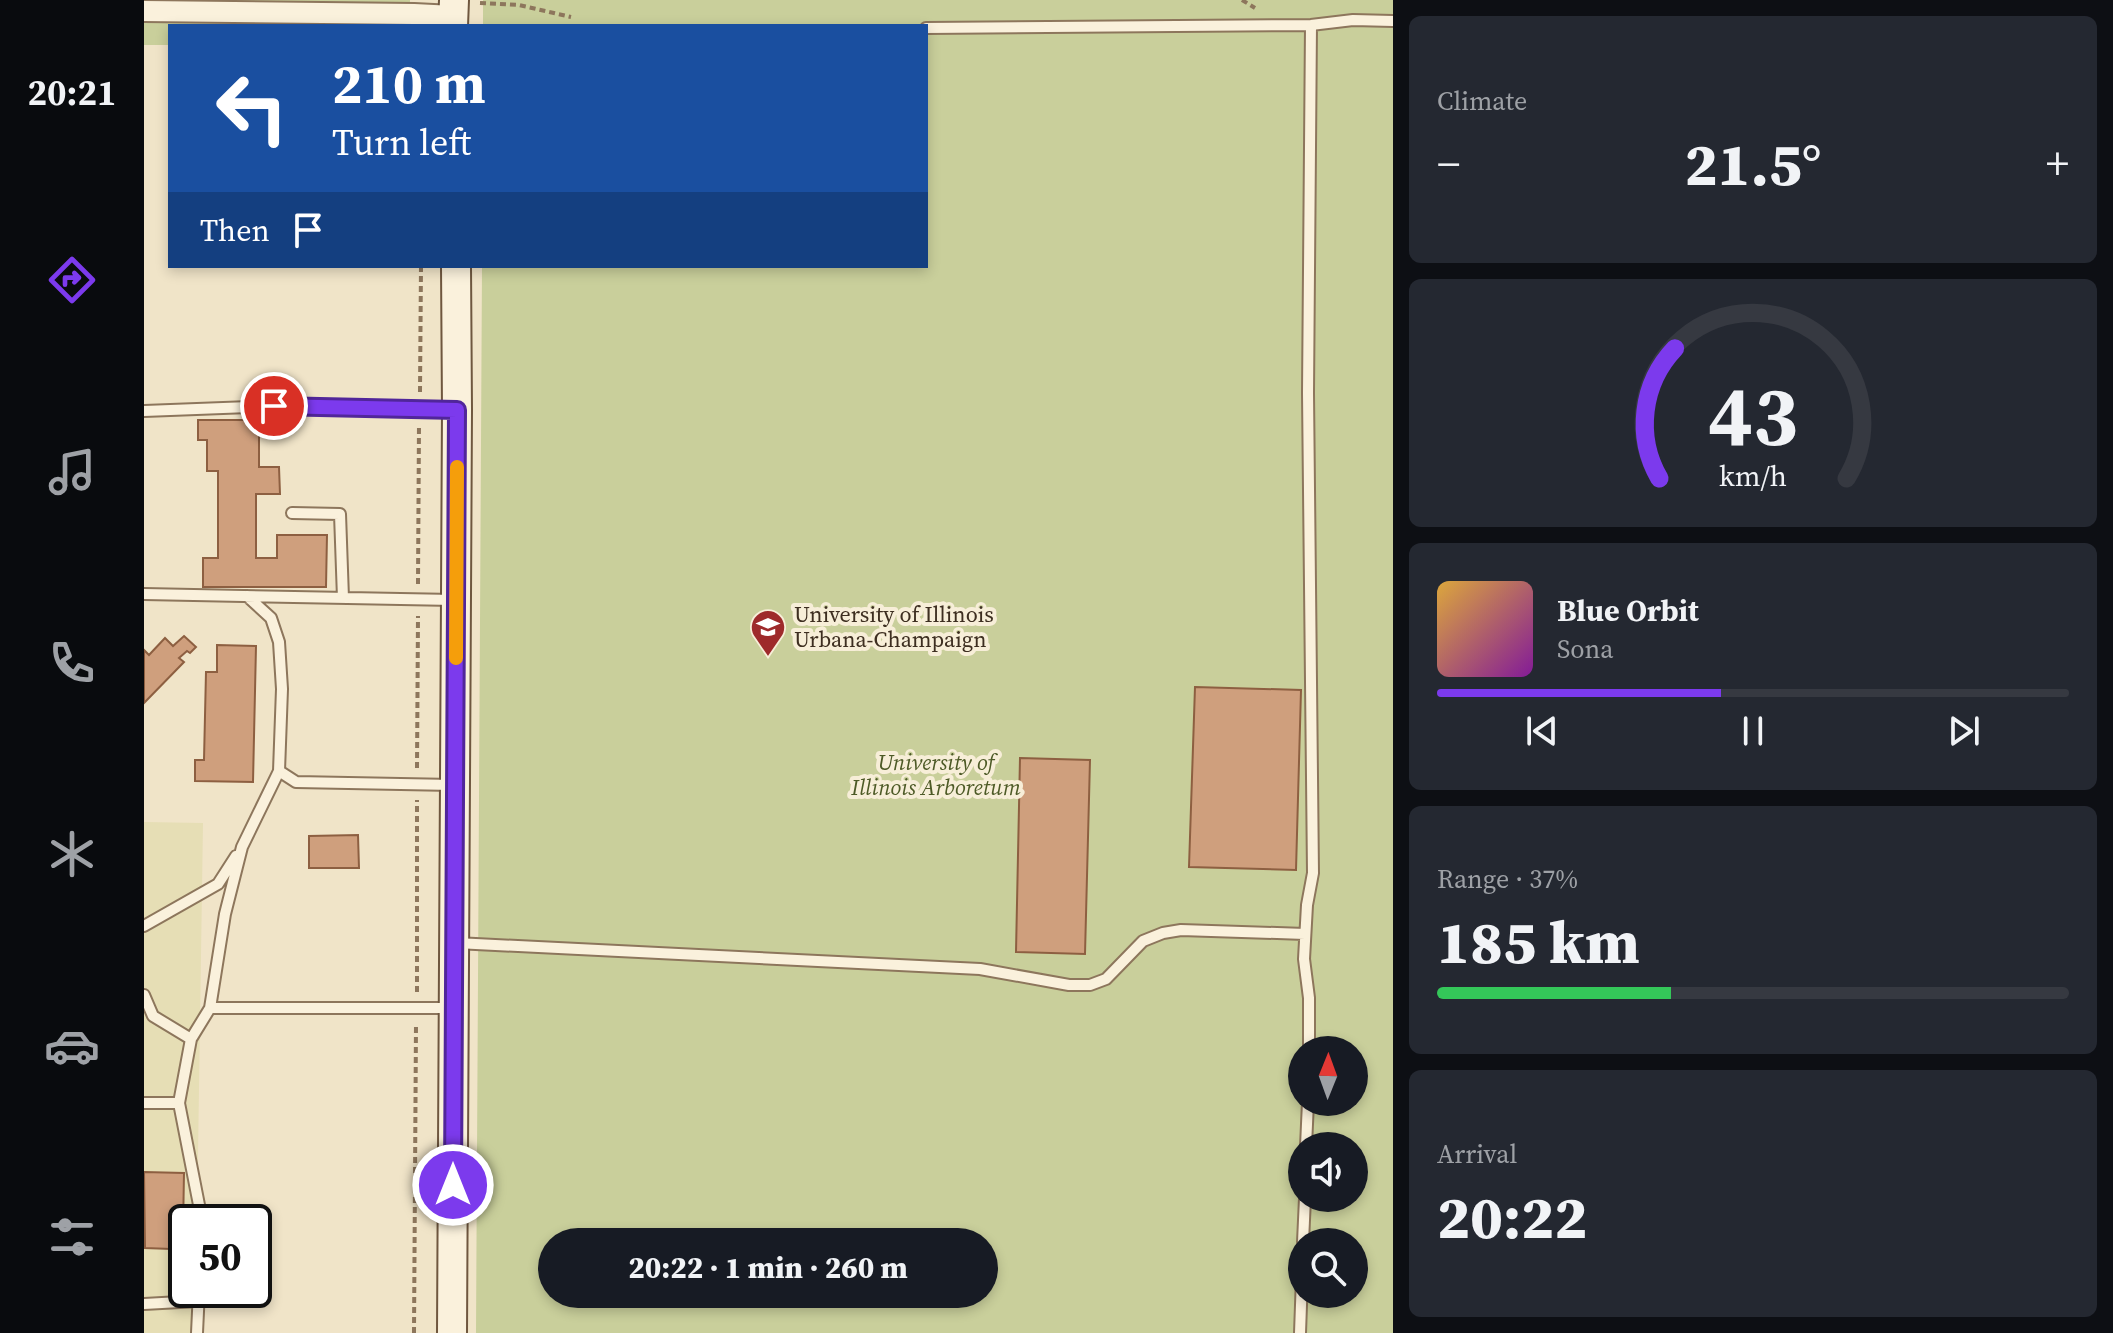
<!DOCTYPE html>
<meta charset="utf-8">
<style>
:root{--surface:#171b24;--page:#242831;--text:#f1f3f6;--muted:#9ea1a6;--line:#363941;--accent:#7c3aed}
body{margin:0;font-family:"Source Serif 4",serif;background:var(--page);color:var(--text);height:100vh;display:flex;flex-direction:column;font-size:30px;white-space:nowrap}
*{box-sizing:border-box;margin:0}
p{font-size:26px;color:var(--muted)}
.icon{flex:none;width:44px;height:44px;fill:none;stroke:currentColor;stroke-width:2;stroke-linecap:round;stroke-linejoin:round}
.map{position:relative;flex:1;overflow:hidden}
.side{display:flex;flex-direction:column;gap:16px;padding:16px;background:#0d0f14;width:720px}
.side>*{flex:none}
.hud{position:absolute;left:24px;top:24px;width:760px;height:244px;border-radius:0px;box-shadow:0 4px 12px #0003;background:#1a4fa0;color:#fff;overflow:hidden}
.needle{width:52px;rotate:1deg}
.tools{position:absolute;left:1144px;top:1036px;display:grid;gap:16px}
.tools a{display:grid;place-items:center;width:80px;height:80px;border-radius:50%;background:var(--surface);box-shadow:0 4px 12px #0003;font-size:40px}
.speed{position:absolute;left:24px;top:1204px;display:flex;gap:16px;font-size:40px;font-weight:700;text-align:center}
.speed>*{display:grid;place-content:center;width:104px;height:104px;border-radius:50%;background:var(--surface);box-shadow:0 4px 12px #0003;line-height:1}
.speed .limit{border:4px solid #111;border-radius:12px;background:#fff;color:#111}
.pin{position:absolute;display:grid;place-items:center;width:68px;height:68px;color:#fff;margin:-34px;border:4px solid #fff;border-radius:50%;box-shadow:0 2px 8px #0007}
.me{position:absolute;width:88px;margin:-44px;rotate:0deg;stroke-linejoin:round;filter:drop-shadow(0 0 6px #0008)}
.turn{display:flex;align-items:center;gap:28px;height:168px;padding:0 32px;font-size:36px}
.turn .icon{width:104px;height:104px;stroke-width:2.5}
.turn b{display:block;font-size:56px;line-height:68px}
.then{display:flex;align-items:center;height:76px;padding:0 32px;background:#0003;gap:16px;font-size:30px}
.big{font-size:60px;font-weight:800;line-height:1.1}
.side .widget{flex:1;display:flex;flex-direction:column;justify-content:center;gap:12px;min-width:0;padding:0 28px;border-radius:12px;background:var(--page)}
.side .dial{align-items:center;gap:0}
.dial svg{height:208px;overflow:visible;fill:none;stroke:var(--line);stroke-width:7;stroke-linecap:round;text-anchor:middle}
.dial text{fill:var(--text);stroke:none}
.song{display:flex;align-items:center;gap:24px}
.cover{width:96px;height:96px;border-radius:12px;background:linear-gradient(135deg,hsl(40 70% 55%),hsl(290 70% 35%))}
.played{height:8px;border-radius:4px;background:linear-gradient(90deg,var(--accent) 45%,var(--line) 45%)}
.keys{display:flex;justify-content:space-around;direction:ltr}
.heat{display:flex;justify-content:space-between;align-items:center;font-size:44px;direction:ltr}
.charge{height:12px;border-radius:6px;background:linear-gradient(90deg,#34c759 37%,var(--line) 0)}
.trip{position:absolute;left:394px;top:1228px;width:460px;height:80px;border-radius:40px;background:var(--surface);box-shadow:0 4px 12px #0003;font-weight:800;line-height:80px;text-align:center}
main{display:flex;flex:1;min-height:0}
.dock{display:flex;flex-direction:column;width:144px;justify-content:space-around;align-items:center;background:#090b0e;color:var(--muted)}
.dock .icon{width:56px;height:56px}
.dock .selected{color:var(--accent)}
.dock b{font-size:36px;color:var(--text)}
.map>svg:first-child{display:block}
</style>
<main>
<nav class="dock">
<b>20:21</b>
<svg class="icon selected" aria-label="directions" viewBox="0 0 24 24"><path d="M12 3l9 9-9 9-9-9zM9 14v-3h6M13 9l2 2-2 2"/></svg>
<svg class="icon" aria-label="music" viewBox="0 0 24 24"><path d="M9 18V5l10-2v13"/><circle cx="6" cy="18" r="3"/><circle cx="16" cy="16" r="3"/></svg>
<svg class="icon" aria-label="phone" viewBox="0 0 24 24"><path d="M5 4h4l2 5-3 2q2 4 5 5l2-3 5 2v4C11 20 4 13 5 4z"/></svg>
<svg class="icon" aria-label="climate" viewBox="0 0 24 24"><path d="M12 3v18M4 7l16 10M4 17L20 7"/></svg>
<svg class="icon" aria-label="car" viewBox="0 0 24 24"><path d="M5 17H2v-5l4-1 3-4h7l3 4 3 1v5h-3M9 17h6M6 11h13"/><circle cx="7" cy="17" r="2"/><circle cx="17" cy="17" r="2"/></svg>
<svg class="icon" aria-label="filters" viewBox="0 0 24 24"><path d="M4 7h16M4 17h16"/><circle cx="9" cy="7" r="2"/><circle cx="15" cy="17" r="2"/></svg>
</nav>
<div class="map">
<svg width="1249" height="1333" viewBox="0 0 1249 1333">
<rect width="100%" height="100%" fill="#f0e4c8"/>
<path fill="#e6deb5" d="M0,822L59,823L53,1222H42V1290H51V1333H0Z"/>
<path fill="#c9cf9b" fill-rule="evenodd" d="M0,0H266V26H26V45H0Z
M339,0H1249V1333H332L338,266H782V26H339ZM1158,1050H1210V1102H1158ZM1158,1146H1210V1198H1158ZM408,1242H840V1294H408ZM1158,1242H1210V1294H1158Z"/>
<path fill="#cf9f7d" stroke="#8d5f41" stroke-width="2" d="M54,420H115V467H135L136,494H112V558H133V535H183L182,587H59V558H74V471H63V440H54Z
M40,636L52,647L46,653L43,651L35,658L40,662L0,703V650L5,655L21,638L29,646Z
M73,645L112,646L109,782L51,781V760H60L62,672H73Z
M1051,687L1157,690L1152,870L1045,867Z
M876,758L946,760L941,954L872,952Z
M214,835L215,868H165V836Z
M0,1172L40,1173L39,1230H27V1249L1,1248Z"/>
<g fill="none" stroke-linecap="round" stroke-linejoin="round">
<g stroke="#8d765c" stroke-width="14">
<path id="lane" d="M782,28L1167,25L1209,20L1249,21
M0,411L130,406L310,410
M148,513L196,514L199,598
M0,594L310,600
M135,771L152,782L309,785
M0,926L74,884L92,856
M312,943L836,969L925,985H946L962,979L999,941L1019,933L1037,930L1161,934
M0,995L9,1016L47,1039
M66,1008L81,914L98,847L135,771L138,689L135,642L127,618L103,596
M1165,1050V998L1160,959L1163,905L1169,873L1164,393L1167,25
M0,1103H35
M1162,1146L1164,1102
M56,1222V1210L35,1103L47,1039L66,1008H308
M1159,1242L1161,1198
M0,1304L54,1301
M53,1333L55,1290
M1156,1333L1158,1277"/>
</g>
<g stroke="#8d765c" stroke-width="24">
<path id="street" d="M0,11L270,14L309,16"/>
</g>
<g stroke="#6f573f" stroke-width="32">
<path id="secondary" d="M309,26L310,0
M308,1333L313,410L312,266"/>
</g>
<path stroke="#8d765c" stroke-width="4" stroke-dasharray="6 4" stroke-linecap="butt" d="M1098,0L1111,8
M336,3L375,5L427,17
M276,392L277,266
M274,584L275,424
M273,768L274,616
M273,992V800
M270,1333L272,1024"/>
<use href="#lane" stroke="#faf1dc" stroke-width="10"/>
<use href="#street" stroke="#faf1dc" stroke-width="20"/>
<use href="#secondary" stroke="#faf1dc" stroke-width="28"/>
</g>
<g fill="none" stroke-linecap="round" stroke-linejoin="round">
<g stroke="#51269a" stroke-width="20">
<path id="route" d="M130,406L313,410L309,1185"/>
</g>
<use href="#route" stroke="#7c3aed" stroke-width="14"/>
<path stroke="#f59e0b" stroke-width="14" d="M312,658L313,467"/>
</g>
<defs>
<g id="university-pin" transform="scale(1.8)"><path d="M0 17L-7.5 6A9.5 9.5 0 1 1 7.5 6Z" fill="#9e2a2b" stroke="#f7eed8"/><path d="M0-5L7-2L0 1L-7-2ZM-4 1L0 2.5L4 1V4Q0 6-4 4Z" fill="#fff"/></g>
</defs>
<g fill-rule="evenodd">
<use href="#university-pin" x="624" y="627"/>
</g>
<g text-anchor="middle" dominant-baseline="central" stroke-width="8" stroke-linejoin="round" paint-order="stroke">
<g font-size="22" fill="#3d2e20" stroke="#f7eed8" text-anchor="start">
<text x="650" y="614">University of Illinois<tspan x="650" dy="25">Urbana-Champaign</tspan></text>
</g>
<g font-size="22" font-style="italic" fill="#4d5a26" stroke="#f7eed8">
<text x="792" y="762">University of<tspan x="792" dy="25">Illinois Arboretum</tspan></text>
</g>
</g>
</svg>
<div class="tools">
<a><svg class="needle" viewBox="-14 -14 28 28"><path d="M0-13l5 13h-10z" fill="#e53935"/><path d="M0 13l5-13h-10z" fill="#9ea1a6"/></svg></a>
<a><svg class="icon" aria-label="sound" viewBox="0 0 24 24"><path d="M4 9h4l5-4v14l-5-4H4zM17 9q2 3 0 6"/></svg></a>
<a><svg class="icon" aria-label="search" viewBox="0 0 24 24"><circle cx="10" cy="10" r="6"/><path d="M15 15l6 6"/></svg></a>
</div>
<div class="speed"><div class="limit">50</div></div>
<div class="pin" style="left:130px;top:406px;background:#d93025"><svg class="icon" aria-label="arrive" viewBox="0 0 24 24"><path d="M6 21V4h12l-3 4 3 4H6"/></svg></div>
<svg class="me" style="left:309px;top:1185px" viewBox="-20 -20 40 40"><circle r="17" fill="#7c3aed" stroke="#fff" stroke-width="3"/><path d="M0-11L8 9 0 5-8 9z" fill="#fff"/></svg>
<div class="trip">20:22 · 1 min · 260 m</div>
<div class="hud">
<div class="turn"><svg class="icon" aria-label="left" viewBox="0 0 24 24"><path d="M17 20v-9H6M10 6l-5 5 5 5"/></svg><div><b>210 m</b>Turn left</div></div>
<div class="then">Then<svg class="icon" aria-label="arrive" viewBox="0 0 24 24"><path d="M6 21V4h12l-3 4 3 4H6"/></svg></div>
</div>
</div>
<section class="side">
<div class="widget"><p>Climate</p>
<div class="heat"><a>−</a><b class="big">21.5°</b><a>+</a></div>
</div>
<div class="widget dial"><svg viewBox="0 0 100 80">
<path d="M14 69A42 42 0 1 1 86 69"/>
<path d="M14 69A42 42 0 0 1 20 19" stroke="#7c3aed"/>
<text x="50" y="56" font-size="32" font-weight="700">43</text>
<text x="50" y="72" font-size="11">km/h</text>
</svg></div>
<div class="widget">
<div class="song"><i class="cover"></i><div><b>Blue Orbit</b><p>Sona</p></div></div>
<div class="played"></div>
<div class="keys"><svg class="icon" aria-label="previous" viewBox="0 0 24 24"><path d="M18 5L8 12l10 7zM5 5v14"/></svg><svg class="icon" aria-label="pause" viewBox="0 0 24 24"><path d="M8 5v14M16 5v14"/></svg><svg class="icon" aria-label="next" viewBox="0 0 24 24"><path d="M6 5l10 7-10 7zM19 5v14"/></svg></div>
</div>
<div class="widget"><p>Range · 37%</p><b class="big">185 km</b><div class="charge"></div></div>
<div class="widget"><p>Arrival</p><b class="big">20:22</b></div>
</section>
</main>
